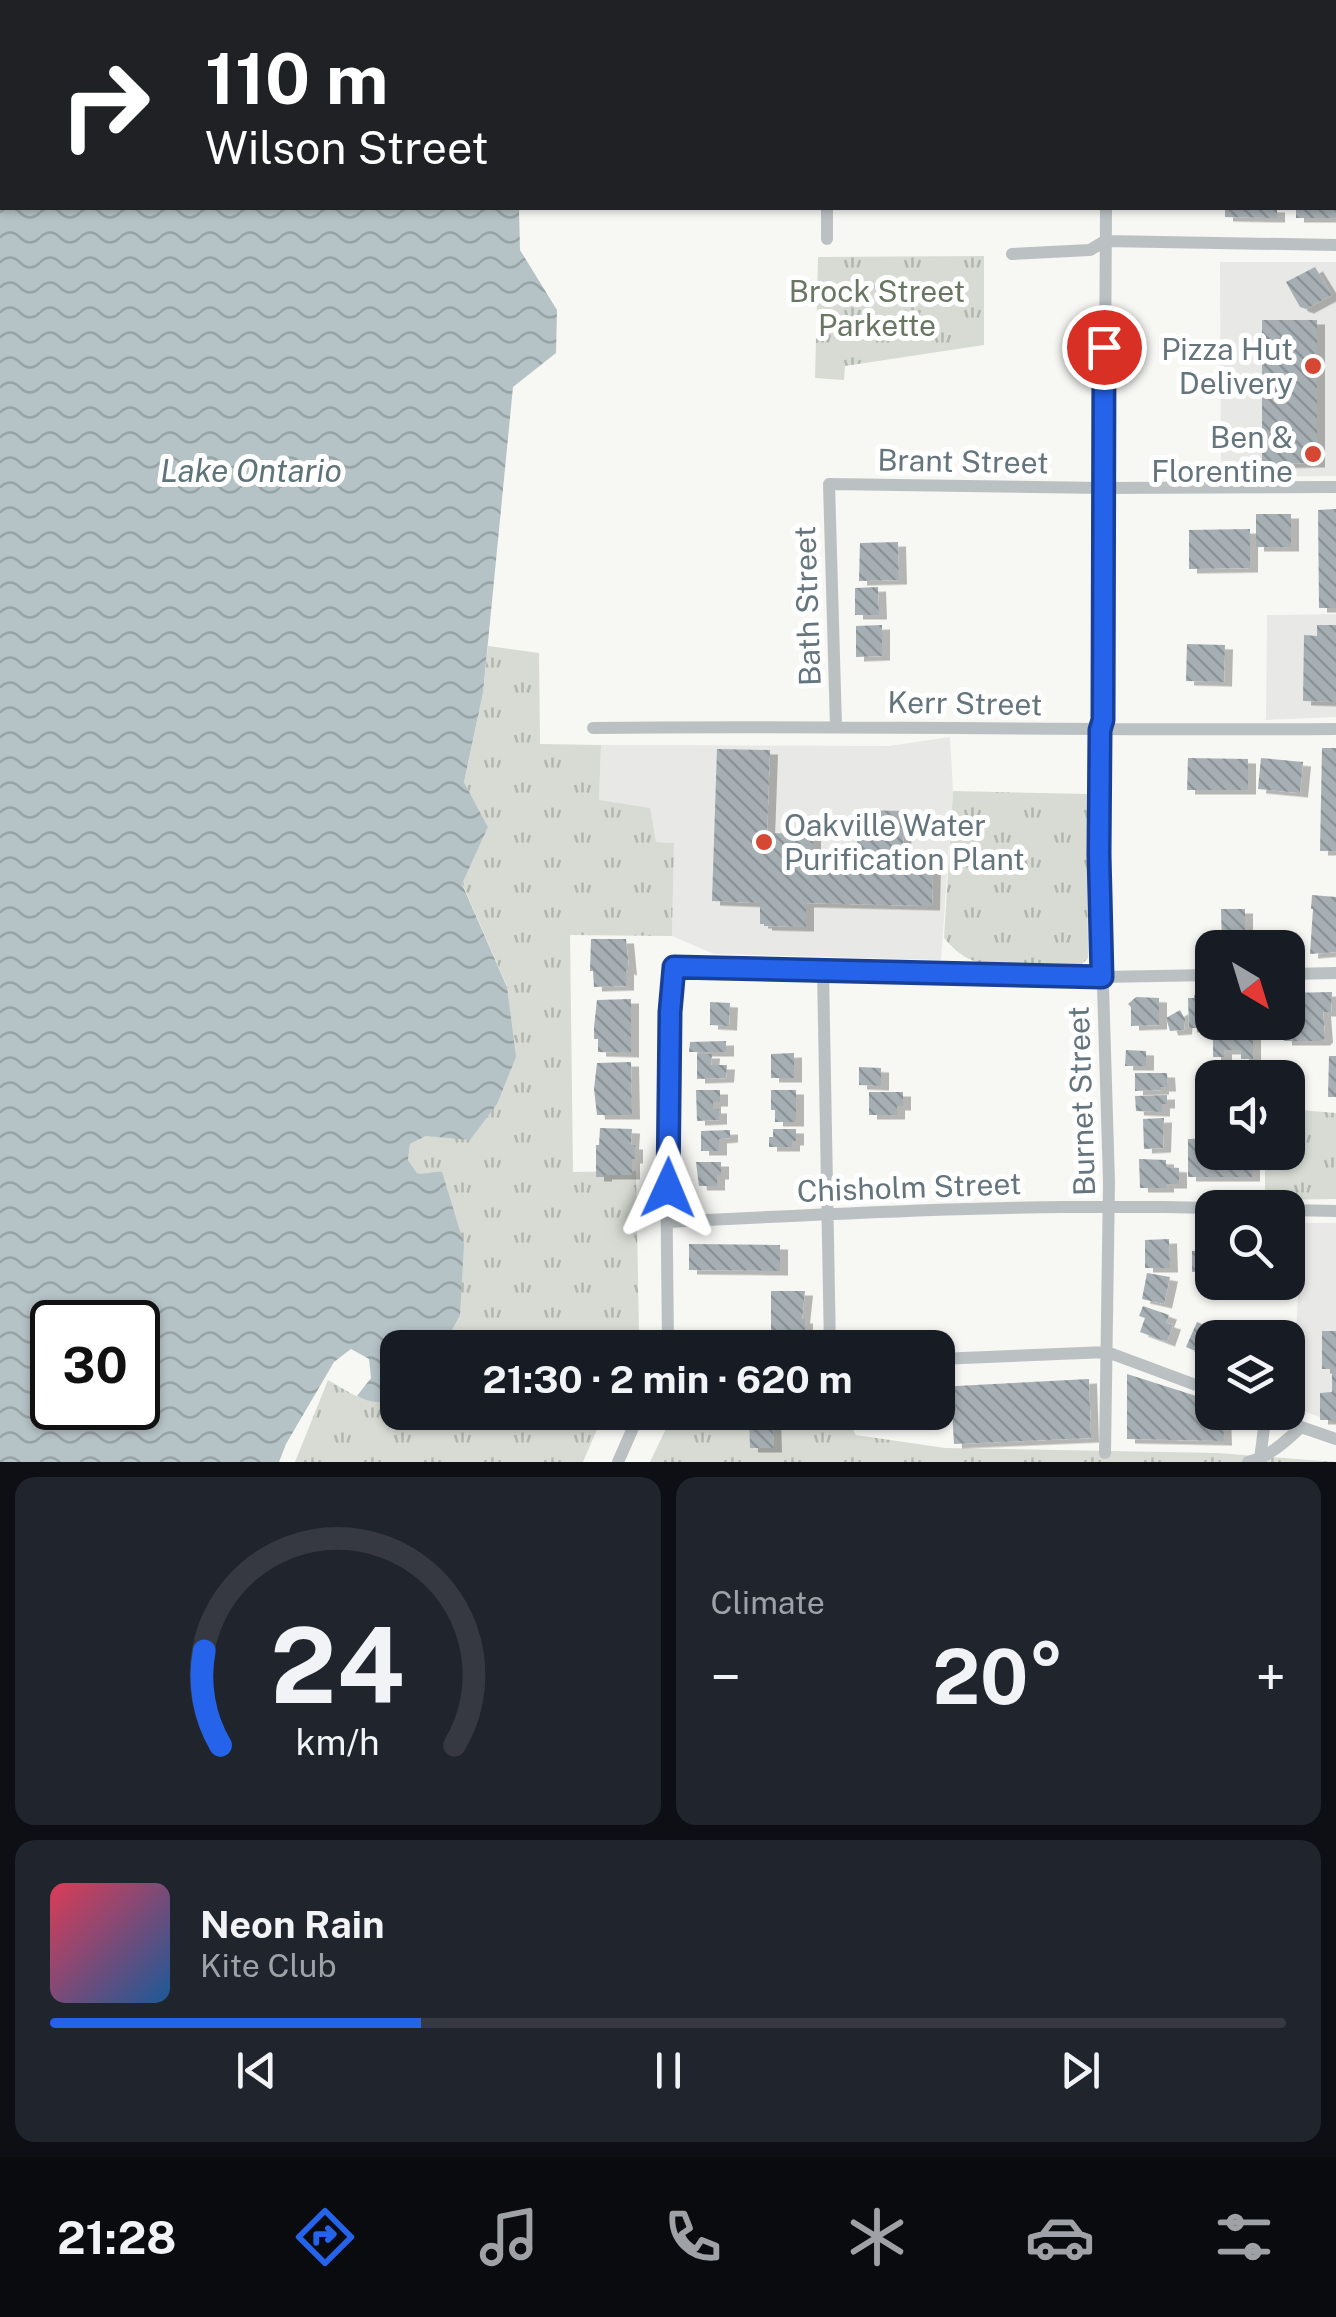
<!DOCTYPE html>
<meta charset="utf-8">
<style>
:root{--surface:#171b24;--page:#20242c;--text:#f1f3f6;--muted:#9ea1a6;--line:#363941;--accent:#2563eb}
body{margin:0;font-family:"Public Sans",sans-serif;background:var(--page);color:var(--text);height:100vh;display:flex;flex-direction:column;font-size:38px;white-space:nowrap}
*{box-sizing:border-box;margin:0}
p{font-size:32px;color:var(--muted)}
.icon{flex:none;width:55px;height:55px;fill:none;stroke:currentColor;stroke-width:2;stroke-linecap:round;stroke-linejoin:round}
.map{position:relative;height:1462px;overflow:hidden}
.details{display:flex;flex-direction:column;gap:15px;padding:15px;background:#0d0f14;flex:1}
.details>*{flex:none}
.banner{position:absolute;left:0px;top:0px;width:1338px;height:210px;box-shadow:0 2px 8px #0004;background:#202124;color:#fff;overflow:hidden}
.needle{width:65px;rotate:142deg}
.fabs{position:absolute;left:1195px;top:930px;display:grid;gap:20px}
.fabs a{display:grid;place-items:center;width:110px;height:110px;border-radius:20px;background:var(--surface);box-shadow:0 2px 8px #0004;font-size:50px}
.speed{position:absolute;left:30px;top:1300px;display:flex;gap:20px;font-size:50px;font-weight:700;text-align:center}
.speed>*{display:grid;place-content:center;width:130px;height:130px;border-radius:50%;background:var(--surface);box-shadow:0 2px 8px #0004;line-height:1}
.speed .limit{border:5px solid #111;border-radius:15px;background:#fff;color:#111}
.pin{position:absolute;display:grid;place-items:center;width:85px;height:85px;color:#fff;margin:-42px;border:5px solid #fff;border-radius:50%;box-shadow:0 2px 10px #0007}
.me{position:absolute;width:110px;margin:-55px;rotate:1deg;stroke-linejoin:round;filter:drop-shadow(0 0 8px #0008)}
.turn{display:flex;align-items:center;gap:35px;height:210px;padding:0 40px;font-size:45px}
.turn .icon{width:130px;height:130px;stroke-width:2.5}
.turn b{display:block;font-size:70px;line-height:85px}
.big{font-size:75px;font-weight:700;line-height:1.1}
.details .card{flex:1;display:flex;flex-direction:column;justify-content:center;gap:15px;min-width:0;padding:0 35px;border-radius:20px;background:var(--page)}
.details .dial{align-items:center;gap:0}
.dial svg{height:260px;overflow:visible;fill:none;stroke:var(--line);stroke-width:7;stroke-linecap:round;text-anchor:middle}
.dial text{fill:var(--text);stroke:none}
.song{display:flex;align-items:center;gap:30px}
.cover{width:120px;height:120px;border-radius:15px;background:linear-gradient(135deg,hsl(350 70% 55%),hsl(210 70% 35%))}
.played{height:10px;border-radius:5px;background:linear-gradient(90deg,var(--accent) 30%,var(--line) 30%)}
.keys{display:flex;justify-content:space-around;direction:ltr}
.heat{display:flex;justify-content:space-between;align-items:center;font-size:55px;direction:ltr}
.details .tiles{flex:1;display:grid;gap:15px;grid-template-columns:1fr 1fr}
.card:last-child{grid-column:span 2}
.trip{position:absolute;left:380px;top:1330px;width:575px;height:100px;border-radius:20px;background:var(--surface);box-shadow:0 2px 8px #0004;font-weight:700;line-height:100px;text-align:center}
.tab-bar{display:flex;height:160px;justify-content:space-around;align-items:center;background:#090b0e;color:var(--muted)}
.tab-bar .icon{width:70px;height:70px}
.tab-bar .on{color:var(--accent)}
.tab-bar b{font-size:45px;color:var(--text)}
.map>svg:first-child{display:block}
</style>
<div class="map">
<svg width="1336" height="1462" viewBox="0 0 1336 1462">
<defs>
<pattern id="grass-tufts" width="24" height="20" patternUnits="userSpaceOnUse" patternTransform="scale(2.5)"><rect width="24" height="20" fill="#d7dbd3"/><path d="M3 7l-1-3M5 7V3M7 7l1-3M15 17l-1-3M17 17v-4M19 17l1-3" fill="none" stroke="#b2b6b0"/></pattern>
<pattern id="water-waves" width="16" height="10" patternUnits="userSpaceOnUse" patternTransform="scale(2.5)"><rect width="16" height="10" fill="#b6c3c6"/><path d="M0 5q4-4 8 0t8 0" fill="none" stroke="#98a3a6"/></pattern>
<pattern id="building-back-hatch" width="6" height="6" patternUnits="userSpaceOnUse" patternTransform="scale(2.5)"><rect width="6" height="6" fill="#a6afb3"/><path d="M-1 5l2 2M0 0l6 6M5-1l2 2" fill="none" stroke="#8b9397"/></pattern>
<filter id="shadow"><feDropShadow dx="8" dy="4.5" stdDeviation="0" flood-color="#0004"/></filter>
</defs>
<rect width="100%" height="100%" fill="#f7f7f4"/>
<path fill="#e8e8e7" d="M1220,262H1336V476L1221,477Z
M1336,614V717L1266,720L1267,615Z
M950,737L953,791L941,960L714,954L672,936L674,843L656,842L599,800L601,745L889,746Z
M1301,1223H1336V1423L1293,1407Z"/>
<path fill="url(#grass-tufts)" d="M984,256V345L845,366L844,380L815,378L818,257Z
M488,646L539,653L540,744L601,745L599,800L650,808L656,842L674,843L672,936L570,935L573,1172L636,1171L639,1332L633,1347H443L460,1314L430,1175L417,1173L408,1160L410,1144L426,1136L507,986L462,883L488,827L464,782L483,693Z
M953,791L1087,794L1088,958L1082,964C1051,964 995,970 969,959C959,954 951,946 944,938Z
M1288,1109L1336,1113V1199L1265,1200V1153L1288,1152Z
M328,1380C351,1393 373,1411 397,1395L398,1412L604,1413L583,1462H295Z
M674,1412L843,1413L856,1435L945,1448L1217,1453L1336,1462H650Z"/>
<path fill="url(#water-waves)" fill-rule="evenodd" d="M0,0H515V2H2V208H519L520,250L557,310L556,353L513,387L483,693L464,782L488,827L462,884L507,987L516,1057L497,1104L470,1140L426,1136L410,1144L408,1160L417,1173C428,1175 434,1171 442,1172L464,1244L460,1315L443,1347L398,1348L397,1395C384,1405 370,1403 357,1396L371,1378L369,1359L351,1349L334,1362L286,1444L279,1462H0ZM52,1322H138V1408H52Z"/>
<path fill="url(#building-back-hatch)" filter="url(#shadow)" d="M1225,208H1277V218L1225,217Z
M1296,208H1336V218H1296Z
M1315,267L1332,295L1306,309L1300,307L1286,282Z
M1262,320H1317V463L1262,464Z
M1336,509V608H1319L1318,510Z
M1256,514H1291V547H1256Z
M1250,529V568L1189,569V530Z
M898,542L899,580L859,581L860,543Z
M878,587L879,615H855V588Z
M882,625V656L856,657V626Z
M1317,625H1336V702L1303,701L1304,635L1317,636Z
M1187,644L1225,645L1224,682L1186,681Z
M1322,748H1336V851H1320Z
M717,749L770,750L767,833L813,834V849H857L859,810L904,811L903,850L914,851V863H933L932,906L806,903V927L764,926V924H760V903L712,901Z
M1188,758L1248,759V790H1187Z
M1261,758L1303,762L1300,793L1258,789Z
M1312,895L1336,897V952L1310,954L1313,909H1311Z
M1221,909H1245V948H1222Z
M591,939H626L629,971L626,970V986L594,987L593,971H590Z
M1332,992L1331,1012H1323L1325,1038L1322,1041H1284L1283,1022H1288V993Z
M1194,995H1204V998H1207V1028H1189L1188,998H1194Z
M1136,997L1159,998V1025L1131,1026V1007L1128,1004Z
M631,999V1053L598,1052V1039H594V1027L597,1000Z
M710,1002L730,1003L729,1026L710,1025Z
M1180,1010L1185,1019L1184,1030L1170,1031L1166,1018Z
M1213,1022H1253V1059H1241V1050H1224V1057H1213Z
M726,1041V1052H689L690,1042Z
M1126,1050L1146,1051V1066H1125Z
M794,1053V1078H771V1054Z
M697,1054H712L711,1065H727L726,1078L697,1079Z
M1329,1056H1336V1097H1328Z
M631,1062L632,1115H597L594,1089L597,1063Z
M859,1067L881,1068V1086L859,1085Z
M1135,1073H1167L1168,1087H1161V1090L1135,1091Z
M696,1090H720V1102H713V1109H719V1120L697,1121Z
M771,1090H796V1122H775V1110H771Z
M869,1092H903V1106H897V1115H869Z
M1167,1095V1104H1162V1112L1136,1111L1135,1096Z
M1164,1118L1163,1148L1144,1149L1143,1119Z
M600,1128L632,1129L631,1145H635V1159H632V1175H604V1177H596V1145H599Z
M773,1129H796V1141H792V1147H769V1137H773Z
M730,1130V1138L719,1139V1151H701V1131Z
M1212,1138V1152H1252V1177H1188V1139Z
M1139,1159L1166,1160V1167L1179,1168V1184H1166V1188H1140Z
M696,1162H721V1175H717V1186H699Z
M1169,1239L1170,1268H1145V1240Z
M689,1244L780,1245V1271L689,1270Z
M1212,1244V1271L1192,1272V1251L1200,1250V1245Z
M1147,1273L1170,1277L1164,1304L1142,1299Z
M771,1291H805L802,1319H805V1338H802V1348H771Z
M1143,1306L1169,1315L1166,1323L1173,1325L1167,1342L1140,1332L1145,1318L1139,1316Z
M1197,1322L1234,1337V1338H1212V1358L1186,1347Z
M1322,1331H1336V1420H1320V1393L1332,1392V1369H1322Z
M1127,1374L1212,1401V1412H1223L1224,1441L1127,1439Z
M1089,1379L1091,1438L954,1444L952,1411L938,1412V1387Z
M749,1415H773L774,1448H750Z"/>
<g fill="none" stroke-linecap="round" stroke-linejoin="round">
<path stroke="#bbc1c3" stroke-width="12" d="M1129,0L1151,2
M832,2L833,0
M1106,2V0
M1335,18H1336
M827,239V208
M1012,254L1090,250L1105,241L1336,245
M836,726L829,484L1103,488L1336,487
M593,728C840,725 1088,731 1336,729
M823,970L830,1348
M1288,974L1336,973
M1288,1210L1336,1211
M667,1222C849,1213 1031,1203 1212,1208
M668,1348C667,1222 663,1092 675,967L1102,977L1212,975
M938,1359L1107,1352L1212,1391
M1270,1412L1301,1427L1336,1439
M1105,1453L1109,1182L1099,855L1100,730L1103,720L1106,208
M1260,1459L1264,1428L1261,1412
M618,1462L640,1412
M1248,1462C1270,1456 1285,1442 1301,1427"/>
</g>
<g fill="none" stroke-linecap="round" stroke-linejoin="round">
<g stroke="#184099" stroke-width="25">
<path id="route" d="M668,1188L670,1012L674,967L1102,977L1099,855L1100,730L1103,720L1104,347"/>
</g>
<use href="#route" stroke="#2563eb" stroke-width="18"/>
</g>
<g fill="#d74834" stroke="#fff" stroke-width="4">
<circle cx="1313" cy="366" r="10"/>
<circle cx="1313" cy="454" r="10"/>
<circle cx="764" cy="842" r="10"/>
</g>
<g text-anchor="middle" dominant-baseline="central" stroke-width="10" stroke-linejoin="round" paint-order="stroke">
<g font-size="30" fill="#687662" stroke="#fff">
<text x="877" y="291">Brock Street<tspan x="877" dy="34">Parkette</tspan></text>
</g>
<g font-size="30" fill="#64757d" stroke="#fff" text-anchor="end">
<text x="1293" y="349">Pizza Hut<tspan x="1293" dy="34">Delivery</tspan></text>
<text x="1293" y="437">Ben &amp;<tspan x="1293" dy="34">Florentine</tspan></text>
<text x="784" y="825" text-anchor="start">Oakville Water<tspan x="784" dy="34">Purification Plant</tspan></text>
</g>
<g font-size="30" fill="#64757d" stroke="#fff">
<text transform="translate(963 461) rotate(1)">Brant Street</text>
<text transform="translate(807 606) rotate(-92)">Bath Street</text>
<text transform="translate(965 703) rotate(1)">Kerr Street</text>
<text transform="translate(1081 1101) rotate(-92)">Burnet Street</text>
<text transform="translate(909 1187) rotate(-2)">Chisholm Street</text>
</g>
<g font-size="32" font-style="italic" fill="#5e7478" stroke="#fff">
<text x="251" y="470">Lake Ontario</text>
</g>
</g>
</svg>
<div class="fabs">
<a><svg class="needle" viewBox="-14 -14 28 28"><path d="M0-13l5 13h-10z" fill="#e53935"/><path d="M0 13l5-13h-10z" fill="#9ea1a6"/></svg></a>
<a><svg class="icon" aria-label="sound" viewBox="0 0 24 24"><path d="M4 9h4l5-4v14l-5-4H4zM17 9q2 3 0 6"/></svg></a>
<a><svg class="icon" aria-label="search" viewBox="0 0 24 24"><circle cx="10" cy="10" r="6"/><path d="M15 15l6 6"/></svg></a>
<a><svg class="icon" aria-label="layers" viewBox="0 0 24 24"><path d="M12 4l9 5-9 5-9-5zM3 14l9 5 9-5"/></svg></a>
</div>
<div class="speed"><div class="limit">30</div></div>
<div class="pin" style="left:1104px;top:347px;background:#d93025"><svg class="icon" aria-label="arrive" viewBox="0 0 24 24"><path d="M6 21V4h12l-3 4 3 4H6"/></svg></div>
<svg class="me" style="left:668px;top:1188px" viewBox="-20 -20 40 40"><path d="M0-17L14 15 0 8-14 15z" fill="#2563eb" stroke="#fff" stroke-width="4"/></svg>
<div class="trip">21:30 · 2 min · 620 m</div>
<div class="banner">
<div class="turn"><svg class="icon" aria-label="right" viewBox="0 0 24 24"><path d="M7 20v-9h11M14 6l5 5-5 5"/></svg><div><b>110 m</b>Wilson Street</div></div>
</div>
</div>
<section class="details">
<div class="tiles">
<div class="card dial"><svg viewBox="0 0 100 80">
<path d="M14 69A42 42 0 1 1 86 69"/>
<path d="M14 69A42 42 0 0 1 9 40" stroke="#2563eb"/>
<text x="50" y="56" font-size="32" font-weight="700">24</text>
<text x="50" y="72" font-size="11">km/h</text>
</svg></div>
<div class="card"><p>Climate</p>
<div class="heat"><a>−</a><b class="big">20°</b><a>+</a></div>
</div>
<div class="card">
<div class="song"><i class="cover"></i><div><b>Neon Rain</b><p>Kite Club</p></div></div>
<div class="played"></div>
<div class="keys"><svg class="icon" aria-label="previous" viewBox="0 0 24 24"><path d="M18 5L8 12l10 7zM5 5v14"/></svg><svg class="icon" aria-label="pause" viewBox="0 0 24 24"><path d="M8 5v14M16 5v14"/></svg><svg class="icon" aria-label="next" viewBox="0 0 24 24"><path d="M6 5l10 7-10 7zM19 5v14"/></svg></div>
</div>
</div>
</section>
<nav class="tab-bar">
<b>21:28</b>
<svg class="icon on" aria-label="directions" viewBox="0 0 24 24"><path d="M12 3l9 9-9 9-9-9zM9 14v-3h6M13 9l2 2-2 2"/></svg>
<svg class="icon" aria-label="music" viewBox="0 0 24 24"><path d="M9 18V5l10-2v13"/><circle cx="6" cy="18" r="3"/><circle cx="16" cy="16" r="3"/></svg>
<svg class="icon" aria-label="phone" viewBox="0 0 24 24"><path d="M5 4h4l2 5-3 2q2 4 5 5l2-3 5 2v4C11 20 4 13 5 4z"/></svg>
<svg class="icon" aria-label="climate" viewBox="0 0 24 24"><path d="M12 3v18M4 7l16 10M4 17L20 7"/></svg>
<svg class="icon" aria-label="car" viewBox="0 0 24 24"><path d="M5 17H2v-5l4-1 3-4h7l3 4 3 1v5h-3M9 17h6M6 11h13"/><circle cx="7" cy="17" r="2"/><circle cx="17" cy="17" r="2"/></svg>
<svg class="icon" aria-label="filters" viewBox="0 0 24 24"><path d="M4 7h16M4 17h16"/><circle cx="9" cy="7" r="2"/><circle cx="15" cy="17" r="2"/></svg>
</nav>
